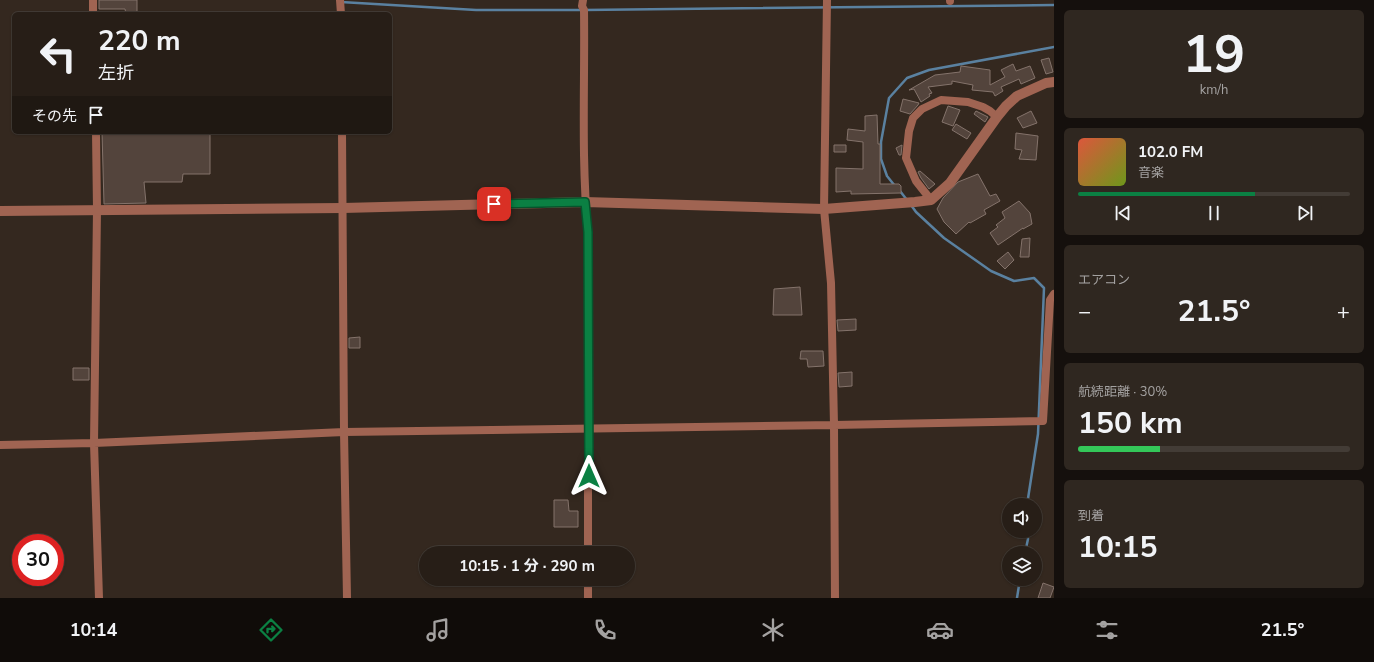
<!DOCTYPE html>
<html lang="ja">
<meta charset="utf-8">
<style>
:root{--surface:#271e17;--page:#2f2720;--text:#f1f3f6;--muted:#a4a2a1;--line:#433c36;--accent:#0b8043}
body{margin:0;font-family:"Nunito Sans","Noto Sans JP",sans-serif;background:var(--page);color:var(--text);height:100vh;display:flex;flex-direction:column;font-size:15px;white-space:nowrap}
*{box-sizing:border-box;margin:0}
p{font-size:13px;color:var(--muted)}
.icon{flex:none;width:22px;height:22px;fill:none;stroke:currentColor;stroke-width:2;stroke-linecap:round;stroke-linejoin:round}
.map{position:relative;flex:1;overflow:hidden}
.side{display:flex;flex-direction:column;gap:10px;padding:10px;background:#15100d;width:320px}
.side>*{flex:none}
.hud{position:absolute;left:12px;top:12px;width:380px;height:122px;border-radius:6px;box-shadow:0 1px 3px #0004,0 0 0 1px var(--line);background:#271e17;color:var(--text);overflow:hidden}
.tools{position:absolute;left:1002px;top:498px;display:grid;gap:8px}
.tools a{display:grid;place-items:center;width:40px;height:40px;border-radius:50%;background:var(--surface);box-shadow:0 1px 3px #0004,0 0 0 1px var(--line);font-size:20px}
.speed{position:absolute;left:12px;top:534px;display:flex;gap:8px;font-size:20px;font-weight:700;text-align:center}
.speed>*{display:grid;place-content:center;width:52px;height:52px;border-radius:50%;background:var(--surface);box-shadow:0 1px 3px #0004,0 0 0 1px var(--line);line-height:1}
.speed .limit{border:6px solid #d22;background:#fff;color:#111}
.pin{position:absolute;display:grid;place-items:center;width:34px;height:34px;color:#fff;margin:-17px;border-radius:8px;box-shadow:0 2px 6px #0006}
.me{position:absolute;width:44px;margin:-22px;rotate:0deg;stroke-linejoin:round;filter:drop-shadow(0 0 3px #0008)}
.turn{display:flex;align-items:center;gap:14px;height:84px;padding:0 20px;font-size:18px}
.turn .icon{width:52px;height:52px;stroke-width:2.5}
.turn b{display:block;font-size:28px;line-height:34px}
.then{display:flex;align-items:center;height:38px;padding:0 20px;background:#0003;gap:8px;font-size:15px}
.big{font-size:30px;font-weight:700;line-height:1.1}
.side .widget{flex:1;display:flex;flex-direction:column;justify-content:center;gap:6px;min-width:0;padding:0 14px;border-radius:6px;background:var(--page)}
.side .dial{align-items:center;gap:0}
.dial b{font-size:52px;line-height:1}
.song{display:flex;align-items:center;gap:12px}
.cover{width:48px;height:48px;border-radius:6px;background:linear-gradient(135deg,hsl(10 70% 55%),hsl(80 70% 35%))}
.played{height:4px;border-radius:2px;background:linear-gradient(90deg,var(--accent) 65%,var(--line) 65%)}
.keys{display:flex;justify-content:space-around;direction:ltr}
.heat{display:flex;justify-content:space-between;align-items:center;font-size:22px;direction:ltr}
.charge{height:6px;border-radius:3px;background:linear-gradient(90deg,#34c759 30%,var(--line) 0)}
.trip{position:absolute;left:419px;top:546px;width:216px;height:40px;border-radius:20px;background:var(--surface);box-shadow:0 1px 3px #0004,0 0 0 1px var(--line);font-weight:700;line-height:40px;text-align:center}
.dock{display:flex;height:64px;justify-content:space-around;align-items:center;background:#100c09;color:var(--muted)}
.dock .icon{width:28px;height:28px}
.dock .active{color:var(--accent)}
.dock b{font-size:18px;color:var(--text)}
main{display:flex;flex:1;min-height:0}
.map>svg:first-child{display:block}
</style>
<main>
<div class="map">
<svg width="1054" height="598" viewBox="0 0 1054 598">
<rect width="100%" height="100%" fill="#34281f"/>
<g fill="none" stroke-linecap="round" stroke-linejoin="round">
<path stroke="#5a81a0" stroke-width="2.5" d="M341,2L476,10H584L1054,5
M895,186L887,176L881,159V142L889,98L907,78L929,70L1054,47
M900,191L907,200
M911,205L916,212L944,238L991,271L1014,281L1034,278L1044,288L1038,434L1027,505
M1025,553L1028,539L1027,531
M1017,598L1020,579"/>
</g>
<path fill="#53443c" stroke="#84736b" d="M99,0H137V14H126L125,9H99Z
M1049,58L1053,72L1046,74L1041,60Z
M1013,64L1016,71L1030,66L1035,78L1021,84L1019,79L1001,87L1003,91L995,96L993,92L972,90L973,85L952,81V84L928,87L932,93L929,94L930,96L921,102L914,89L909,90L935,75L960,72L961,66L990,70V85L1005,77L1001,70Z
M903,99L919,103L918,105L910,114L900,111Z
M948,106L960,110L953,126L942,122Z
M976,111L988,117L985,122L974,114Z
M1031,111L1037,123L1023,128L1017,118Z
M877,115L878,144H880V184H899L901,186V193L851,194V191L836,192V168L863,169V142L847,140L848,129L865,131V116Z
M956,124L971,133L967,139L952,130Z
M102,132H210V174H183L182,182H144L146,203L104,204Z
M1016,133L1038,136L1036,160L1019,159L1022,150L1015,149Z
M834,145H846V152H834Z
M902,145L901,155H899L896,148Z
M920,171L935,184L929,189L921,178L918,172Z
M978,174L990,196L996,194L1000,201L984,210L986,214L970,223L969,222L956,234L944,222L937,209L943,198L958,182Z
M1019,201L1030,213L1032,224L1023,229V228L998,245L990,233L998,227L996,225L1005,218L1002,212Z
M1030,238L1029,257H1020L1022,239Z
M1008,252L1014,260L1005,269L997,261Z
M800,287L802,315H773L774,289Z
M856,319V330L838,331L837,320Z
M360,337V348H349V338Z
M801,351H823L824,366L808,367L807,359H800Z
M73,368H89V380H73Z
M852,372V386L839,387L838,373Z
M554,500H568L569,511H578V527H554Z
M1043,583L1054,587L1050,598H1038Z"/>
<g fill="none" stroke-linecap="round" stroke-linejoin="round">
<path stroke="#a06452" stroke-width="8" d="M340,0L341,14
M583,0L582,6L584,10C585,84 581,158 588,232V553
M827,0L824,209L831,283L834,425L835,598
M950,0V1
M93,14V0
M96,132L97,210L94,443L99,598
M342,132L344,432L347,598
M931,200L916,181L906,158L909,131L913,118L922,109L941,100L968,102L983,107L990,111L997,117
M0,445L94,443L344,432L834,425L1043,421L1050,300L1054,294
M588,598V579"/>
<path stroke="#a06452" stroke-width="10" d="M0,211L343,208L585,202L824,209L915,202L931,200L950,183L997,117L1006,106L1017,96L1046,83L1054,82"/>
</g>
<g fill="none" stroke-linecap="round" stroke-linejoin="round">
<g stroke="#07532c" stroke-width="10">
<path id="route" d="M494,204L585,202L588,232L589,476"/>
</g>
<use href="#route" stroke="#0b8043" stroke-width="7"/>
</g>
</svg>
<div class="tools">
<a><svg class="icon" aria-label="sound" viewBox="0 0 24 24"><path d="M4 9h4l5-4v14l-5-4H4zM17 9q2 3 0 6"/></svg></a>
<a><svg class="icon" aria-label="layers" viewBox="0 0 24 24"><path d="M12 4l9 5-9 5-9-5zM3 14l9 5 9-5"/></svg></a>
</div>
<div class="speed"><div class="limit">30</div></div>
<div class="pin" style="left:494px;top:204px;background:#d93025"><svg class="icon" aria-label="arrive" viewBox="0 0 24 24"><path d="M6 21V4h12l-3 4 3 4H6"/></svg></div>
<svg class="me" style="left:589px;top:476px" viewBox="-20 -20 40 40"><path d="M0-17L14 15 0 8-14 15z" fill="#0b8043" stroke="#fff" stroke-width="4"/></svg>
<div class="trip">10:15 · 1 分 · 290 m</div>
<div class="hud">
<div class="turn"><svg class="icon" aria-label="left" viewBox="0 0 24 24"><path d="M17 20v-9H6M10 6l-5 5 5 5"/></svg><div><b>220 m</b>左折</div></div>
<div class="then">その先<svg class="icon" aria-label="arrive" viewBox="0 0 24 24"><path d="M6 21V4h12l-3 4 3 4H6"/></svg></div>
</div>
</div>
<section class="side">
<div class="widget dial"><b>19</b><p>km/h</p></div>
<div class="widget">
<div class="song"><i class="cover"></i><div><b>102.0 FM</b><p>音楽</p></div></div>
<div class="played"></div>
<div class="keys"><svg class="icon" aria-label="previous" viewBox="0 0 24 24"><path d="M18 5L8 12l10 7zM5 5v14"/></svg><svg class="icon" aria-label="pause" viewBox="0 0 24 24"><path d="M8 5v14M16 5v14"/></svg><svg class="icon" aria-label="next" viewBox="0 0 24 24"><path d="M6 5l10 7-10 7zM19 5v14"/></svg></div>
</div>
<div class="widget"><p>エアコン</p>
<div class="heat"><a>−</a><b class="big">21.5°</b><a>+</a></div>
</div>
<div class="widget"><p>航続距離 · 30%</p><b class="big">150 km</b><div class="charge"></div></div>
<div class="widget"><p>到着</p><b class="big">10:15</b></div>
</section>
</main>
<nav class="dock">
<b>10:14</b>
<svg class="icon active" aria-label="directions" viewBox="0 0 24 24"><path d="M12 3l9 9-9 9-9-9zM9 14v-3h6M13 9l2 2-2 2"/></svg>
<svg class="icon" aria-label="music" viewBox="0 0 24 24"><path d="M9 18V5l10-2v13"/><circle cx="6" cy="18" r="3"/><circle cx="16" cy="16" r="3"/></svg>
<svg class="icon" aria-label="phone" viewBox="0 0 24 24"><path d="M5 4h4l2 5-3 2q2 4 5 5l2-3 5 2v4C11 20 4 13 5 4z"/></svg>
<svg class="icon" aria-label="climate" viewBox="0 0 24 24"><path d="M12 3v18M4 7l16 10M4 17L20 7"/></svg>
<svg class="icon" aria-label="car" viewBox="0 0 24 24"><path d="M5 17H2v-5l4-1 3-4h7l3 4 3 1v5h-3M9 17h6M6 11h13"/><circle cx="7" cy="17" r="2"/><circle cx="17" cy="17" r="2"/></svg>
<svg class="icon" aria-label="filters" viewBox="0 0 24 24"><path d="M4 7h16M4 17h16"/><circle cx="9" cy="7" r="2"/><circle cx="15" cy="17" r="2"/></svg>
<b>21.5°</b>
</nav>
